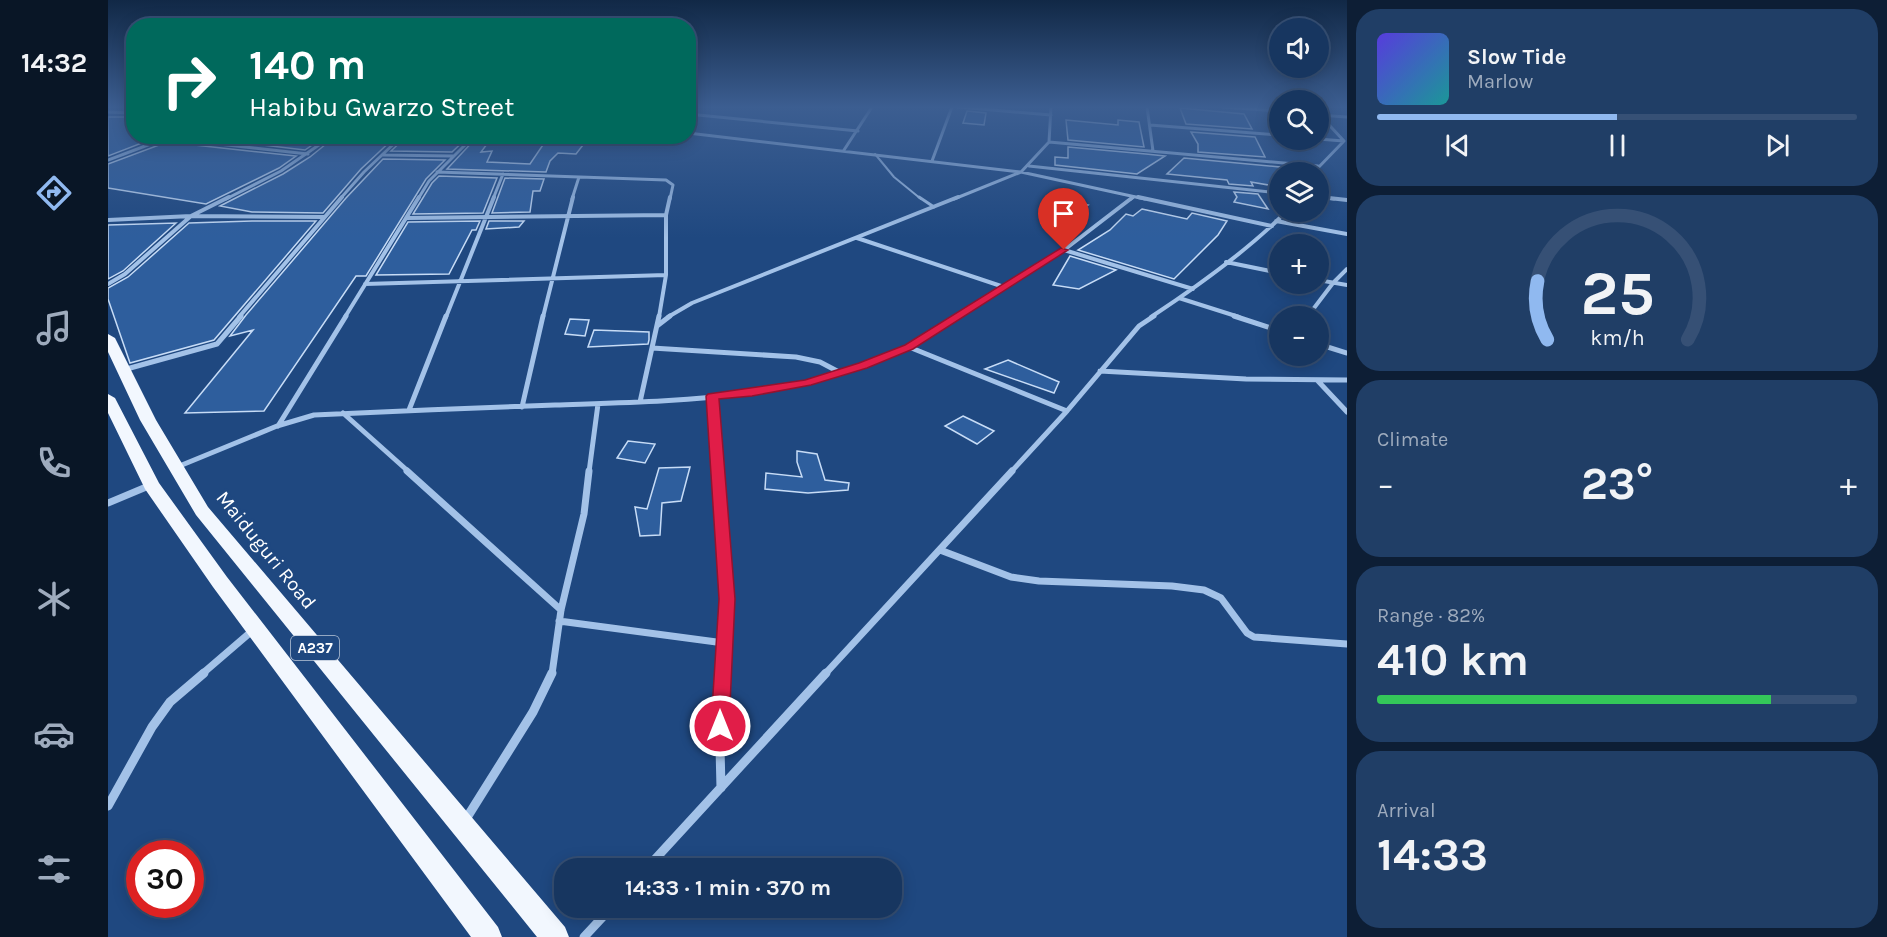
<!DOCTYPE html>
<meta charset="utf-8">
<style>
:root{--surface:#173660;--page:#203e66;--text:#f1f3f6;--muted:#9eabbd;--line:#365075;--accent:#90b9f0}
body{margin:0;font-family:Karla,sans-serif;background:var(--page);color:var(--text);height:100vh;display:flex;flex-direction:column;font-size:22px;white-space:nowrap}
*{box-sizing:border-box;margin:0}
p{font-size:20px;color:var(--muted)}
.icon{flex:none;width:33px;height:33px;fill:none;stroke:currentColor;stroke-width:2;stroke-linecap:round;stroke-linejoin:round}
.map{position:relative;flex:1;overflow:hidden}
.sheet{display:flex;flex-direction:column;gap:9px;padding:9px;background:#0d1e35;width:540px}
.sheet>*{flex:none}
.banner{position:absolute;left:18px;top:18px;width:570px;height:126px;border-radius:24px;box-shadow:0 3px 15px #0003,0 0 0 2px var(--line);background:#00695c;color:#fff;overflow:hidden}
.fabs{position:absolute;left:1161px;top:18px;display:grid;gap:12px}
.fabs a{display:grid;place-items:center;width:60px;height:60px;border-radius:50%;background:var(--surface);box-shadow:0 3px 15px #0003,0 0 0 2px var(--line);font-size:30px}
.speed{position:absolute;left:18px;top:840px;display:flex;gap:12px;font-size:30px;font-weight:700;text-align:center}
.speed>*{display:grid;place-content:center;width:78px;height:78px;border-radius:50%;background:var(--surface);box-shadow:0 3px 15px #0003,0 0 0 2px var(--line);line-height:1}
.speed .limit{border:9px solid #d22;background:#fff;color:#111}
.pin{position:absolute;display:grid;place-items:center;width:51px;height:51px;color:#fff;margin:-62px -26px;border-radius:50% 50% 50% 0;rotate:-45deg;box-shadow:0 0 6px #0007}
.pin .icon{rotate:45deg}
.me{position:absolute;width:66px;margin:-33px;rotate:0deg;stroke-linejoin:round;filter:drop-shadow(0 0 4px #0008)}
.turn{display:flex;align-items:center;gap:21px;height:126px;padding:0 24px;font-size:27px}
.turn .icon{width:78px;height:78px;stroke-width:2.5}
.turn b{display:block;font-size:42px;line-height:51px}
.big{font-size:45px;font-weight:700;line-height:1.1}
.sheet .card{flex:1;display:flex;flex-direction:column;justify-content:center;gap:9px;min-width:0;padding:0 21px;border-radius:24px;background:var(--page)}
.sheet .dial{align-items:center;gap:0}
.dial svg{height:156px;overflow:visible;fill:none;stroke:var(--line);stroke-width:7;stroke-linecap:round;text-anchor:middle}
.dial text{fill:var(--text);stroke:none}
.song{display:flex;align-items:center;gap:18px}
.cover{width:72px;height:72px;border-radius:9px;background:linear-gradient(135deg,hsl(250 70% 55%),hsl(180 70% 35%))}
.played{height:6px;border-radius:3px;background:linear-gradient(90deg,var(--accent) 50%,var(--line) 50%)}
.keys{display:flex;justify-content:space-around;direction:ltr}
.heat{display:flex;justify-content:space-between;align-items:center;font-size:33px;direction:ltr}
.charge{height:9px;border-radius:4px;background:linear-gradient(90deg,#34c759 82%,var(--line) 0)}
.trip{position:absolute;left:446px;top:858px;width:348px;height:60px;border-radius:24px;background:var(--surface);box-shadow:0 3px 15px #0003,0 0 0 2px var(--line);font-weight:700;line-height:60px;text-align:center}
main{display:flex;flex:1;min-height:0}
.dock{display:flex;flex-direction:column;width:108px;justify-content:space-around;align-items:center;background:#091626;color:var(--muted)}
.dock .icon{width:42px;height:42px}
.dock .active{color:var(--accent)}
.dock b{font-size:27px;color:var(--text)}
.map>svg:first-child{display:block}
</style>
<main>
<nav class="dock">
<b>14:32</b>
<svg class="icon active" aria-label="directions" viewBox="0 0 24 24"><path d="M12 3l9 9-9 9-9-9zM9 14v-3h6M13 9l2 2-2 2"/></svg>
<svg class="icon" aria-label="music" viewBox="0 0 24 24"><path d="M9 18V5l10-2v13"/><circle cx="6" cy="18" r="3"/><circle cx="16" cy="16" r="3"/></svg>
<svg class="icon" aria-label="phone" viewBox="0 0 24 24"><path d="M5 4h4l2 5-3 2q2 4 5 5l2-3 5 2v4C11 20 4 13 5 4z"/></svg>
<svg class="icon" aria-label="climate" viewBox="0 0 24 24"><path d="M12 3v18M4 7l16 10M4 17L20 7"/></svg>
<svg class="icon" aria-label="car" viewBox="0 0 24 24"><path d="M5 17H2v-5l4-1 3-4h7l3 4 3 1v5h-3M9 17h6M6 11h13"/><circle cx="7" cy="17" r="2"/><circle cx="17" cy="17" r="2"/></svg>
<svg class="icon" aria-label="filters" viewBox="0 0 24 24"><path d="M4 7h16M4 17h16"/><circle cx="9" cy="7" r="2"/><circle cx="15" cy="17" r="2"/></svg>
</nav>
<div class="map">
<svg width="1239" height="937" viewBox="0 0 1239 937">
<rect width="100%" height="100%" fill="#1f4880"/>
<path fill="#2e5e9d" stroke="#c7dcf6" stroke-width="1.5" d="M1072,108L1136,114L1144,129L1078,124Z
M859,111L878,113L876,125L855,123Z
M0,117H26V136H52L0,156Z
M958,120L1010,125V120L1031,122L1036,147L960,140Z
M1083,132L1147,137L1157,157L1090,152V144Z
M78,136H217L197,150Z
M228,136H288L253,169L215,213L144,212L112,206L175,174L202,157Z
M370,136H385L373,152L384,151L379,162L422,164L441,136H482L468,154L450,153L442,161L438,172L339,169Z
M298,137L332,140L360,137L344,152L283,151Z
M59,142L188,156L171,168L98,204L0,188V164Z
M960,147L1038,154L1057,156L1029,174L947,165V157L960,158Z
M1076,158L1172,167V187L1143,182L1145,186L1121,184L1119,180L1059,174Z
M275,159L337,160L318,179L258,276H248L156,411L77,413L145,330L122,336L138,315L238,198Z
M331,176L389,178L375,213L305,214L324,183Z
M397,178L436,179L432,191H425L422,212L384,213Z
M1126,192L1150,194L1160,209L1126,202L1129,197Z
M955,198L980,205L959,218L933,211Z
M1034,209L1079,219L1084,213L1119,221L1110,235L1066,279L970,250L1002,230L1018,214L1025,216Z
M144,221H208L106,340L22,363L0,299V288L20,277L81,223Z
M372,221L368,230H364L341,274L268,275L300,222Z
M381,221H416L411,227L378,229Z
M68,223L15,271L0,279V225Z
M962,256L1008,270L971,289L945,285Z
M462,319L481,320L477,336L457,334Z
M486,330L541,332V340L540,344L480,347Z
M900,360L951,382L946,393L877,369Z
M855,416L886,431L869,444L837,426Z
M520,441L547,444L537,463L509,458Z
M689,451L709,454L717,480L741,483L740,490L700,493L657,489L658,473L694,477L689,462Z
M582,467L573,501L554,503L552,535L532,536L527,507L539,509L551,468Z"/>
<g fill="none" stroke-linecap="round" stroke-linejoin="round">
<path stroke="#a3c2e8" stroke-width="2" d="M767,154L786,177L813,199"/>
<path stroke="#a3c2e8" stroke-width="3" d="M811,197L826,207"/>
<path stroke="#a3c2e8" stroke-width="3" d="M850,107L943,115
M1039,107L1045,151
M1114,107L1172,111
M0,112L26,113
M580,114L750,131
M1211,115L1239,117
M1042,125L1172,135
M580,133L913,172L1037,199
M58,138L200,154
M1210,139L1236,141
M941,142L1210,166
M736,150L764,107
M275,155L345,156
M0,160L61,137
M824,161L844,107
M921,166L1172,193
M329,172L558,180L565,185L562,199
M1206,172L1236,141L1210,113
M1210,197L1226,199
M118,199L173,171L224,136
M232,199L256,172L294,136
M310,199L321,181L366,136
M385,199L395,174
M464,199L471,177
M846,199L913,172L941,142L943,107
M1023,199L1025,197"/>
<path stroke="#a3c2e8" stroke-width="4" d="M1030,197L1164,226
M1212,197L1239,200
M298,218L558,215
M0,220L83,216L216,217
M1168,221L1239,234
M749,238L896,287
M956,250L1085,289
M1118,262L1172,273
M1210,280L1239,285
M0,284L17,274L83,216L121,197
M257,284L558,275
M1071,298L1131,317
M1200,316L1225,283L1239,269
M131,317L234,197
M237,317L311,197
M338,317L386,197
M435,317L465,197
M551,317L558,275V215L562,197
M560,317L584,303L850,197
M848,317L956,250L1025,197
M1043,317C1090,286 1138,252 1178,212"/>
<path stroke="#a3c2e8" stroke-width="5" d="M1126,316L1172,331
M549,326L562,316
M1210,344L1239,353
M801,347L959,411
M544,348L688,357L712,362L731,372
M15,370L109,344L133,316
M992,371L1138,379L1239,380
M1209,380L1239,412
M604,396L610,472
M532,402L551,316
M414,407L435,316
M301,410L338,316
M235,413L301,472
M170,426L238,316
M69,467L169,426L206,415C286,411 367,408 447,405C566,401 692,401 800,347C818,339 834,326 851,316
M481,472L490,404
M903,472L959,411L1031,326L1046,316"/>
<path stroke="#a3c2e8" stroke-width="7" d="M299,471L453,610
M610,471L619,599L613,674
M0,503L43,485
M832,550L903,577L931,581L1064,586L1096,590L1113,598L1139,633L1146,637L1239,644
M451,621L616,643
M94,674L144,631
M444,674L453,610L476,514L481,471
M717,674L904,471"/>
<path stroke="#a3c2e8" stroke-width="9" d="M613,788L611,706L613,673
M0,806L44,727L62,702L96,673
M358,819L425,712L444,673
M539,868L718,673
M476,937L503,908"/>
<path fill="#f2f7fe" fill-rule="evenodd" d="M0,334L7,338L48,420L100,507L457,927L461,937H429L88,515L32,420L0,352Z
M0,394L7,398L51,483L119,577L390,927L394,937H363L105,587L37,489L0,413Z"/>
</g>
<linearGradient id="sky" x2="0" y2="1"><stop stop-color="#112846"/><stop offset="0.45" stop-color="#3c5e91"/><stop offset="1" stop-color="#3c5e91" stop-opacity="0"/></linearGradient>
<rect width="1239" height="238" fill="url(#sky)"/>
<path fill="#e11d48" stroke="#92132f" stroke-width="1.5" d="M953,248L960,250L805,349L759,368L703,385L644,396L611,399L627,599L621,726L619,732L612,735L605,732L603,726L611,599L598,396L600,394L697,380L751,363L797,345Z"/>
<g text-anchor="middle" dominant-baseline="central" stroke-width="6" stroke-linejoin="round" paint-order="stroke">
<rect fill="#1f4880" stroke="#bcc8d9" stroke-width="1.5" x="183" y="636" width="48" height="24" rx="4.5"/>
<g font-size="15" font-weight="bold" fill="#fff">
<text x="207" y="648">A237</text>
</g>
<g font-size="20" fill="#fff" stroke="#1f4880">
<text transform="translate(158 550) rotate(51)">Maiduguri Road</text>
</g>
</g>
</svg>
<div class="fabs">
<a><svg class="icon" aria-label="sound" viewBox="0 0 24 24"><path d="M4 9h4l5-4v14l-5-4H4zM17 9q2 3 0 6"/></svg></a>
<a><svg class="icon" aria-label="search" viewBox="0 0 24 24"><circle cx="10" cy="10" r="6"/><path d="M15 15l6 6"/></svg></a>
<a><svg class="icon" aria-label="layers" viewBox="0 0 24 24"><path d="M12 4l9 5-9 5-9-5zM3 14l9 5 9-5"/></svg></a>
<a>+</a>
<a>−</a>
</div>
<div class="speed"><div class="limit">30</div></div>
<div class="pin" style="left:956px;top:250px;background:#d93025"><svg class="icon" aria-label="arrive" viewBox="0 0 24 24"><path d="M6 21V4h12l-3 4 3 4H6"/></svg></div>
<svg class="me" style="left:612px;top:726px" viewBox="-20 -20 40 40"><circle r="17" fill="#e11d48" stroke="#fff" stroke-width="3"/><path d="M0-11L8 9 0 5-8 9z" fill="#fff"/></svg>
<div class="trip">14:33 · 1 min · 370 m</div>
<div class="banner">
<div class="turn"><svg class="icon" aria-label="right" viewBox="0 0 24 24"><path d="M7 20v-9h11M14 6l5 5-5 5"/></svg><div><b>140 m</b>Habibu Gwarzo Street</div></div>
</div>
</div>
<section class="sheet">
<div class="card">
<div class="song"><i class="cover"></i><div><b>Slow Tide</b><p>Marlow</p></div></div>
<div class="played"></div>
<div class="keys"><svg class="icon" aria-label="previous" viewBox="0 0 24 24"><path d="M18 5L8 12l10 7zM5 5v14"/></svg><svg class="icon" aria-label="pause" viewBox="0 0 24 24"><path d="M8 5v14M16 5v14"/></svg><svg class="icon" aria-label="next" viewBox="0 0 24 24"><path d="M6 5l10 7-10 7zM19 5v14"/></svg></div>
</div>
<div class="card dial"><svg viewBox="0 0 100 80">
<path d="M14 69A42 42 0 1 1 86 69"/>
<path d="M14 69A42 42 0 0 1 9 39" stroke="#90b9f0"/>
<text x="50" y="56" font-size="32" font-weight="700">25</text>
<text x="50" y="72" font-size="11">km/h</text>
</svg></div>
<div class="card"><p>Climate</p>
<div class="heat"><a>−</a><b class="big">23°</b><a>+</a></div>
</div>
<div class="card"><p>Range · 82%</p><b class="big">410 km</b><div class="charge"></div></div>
<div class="card"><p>Arrival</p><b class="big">14:33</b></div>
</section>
</main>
